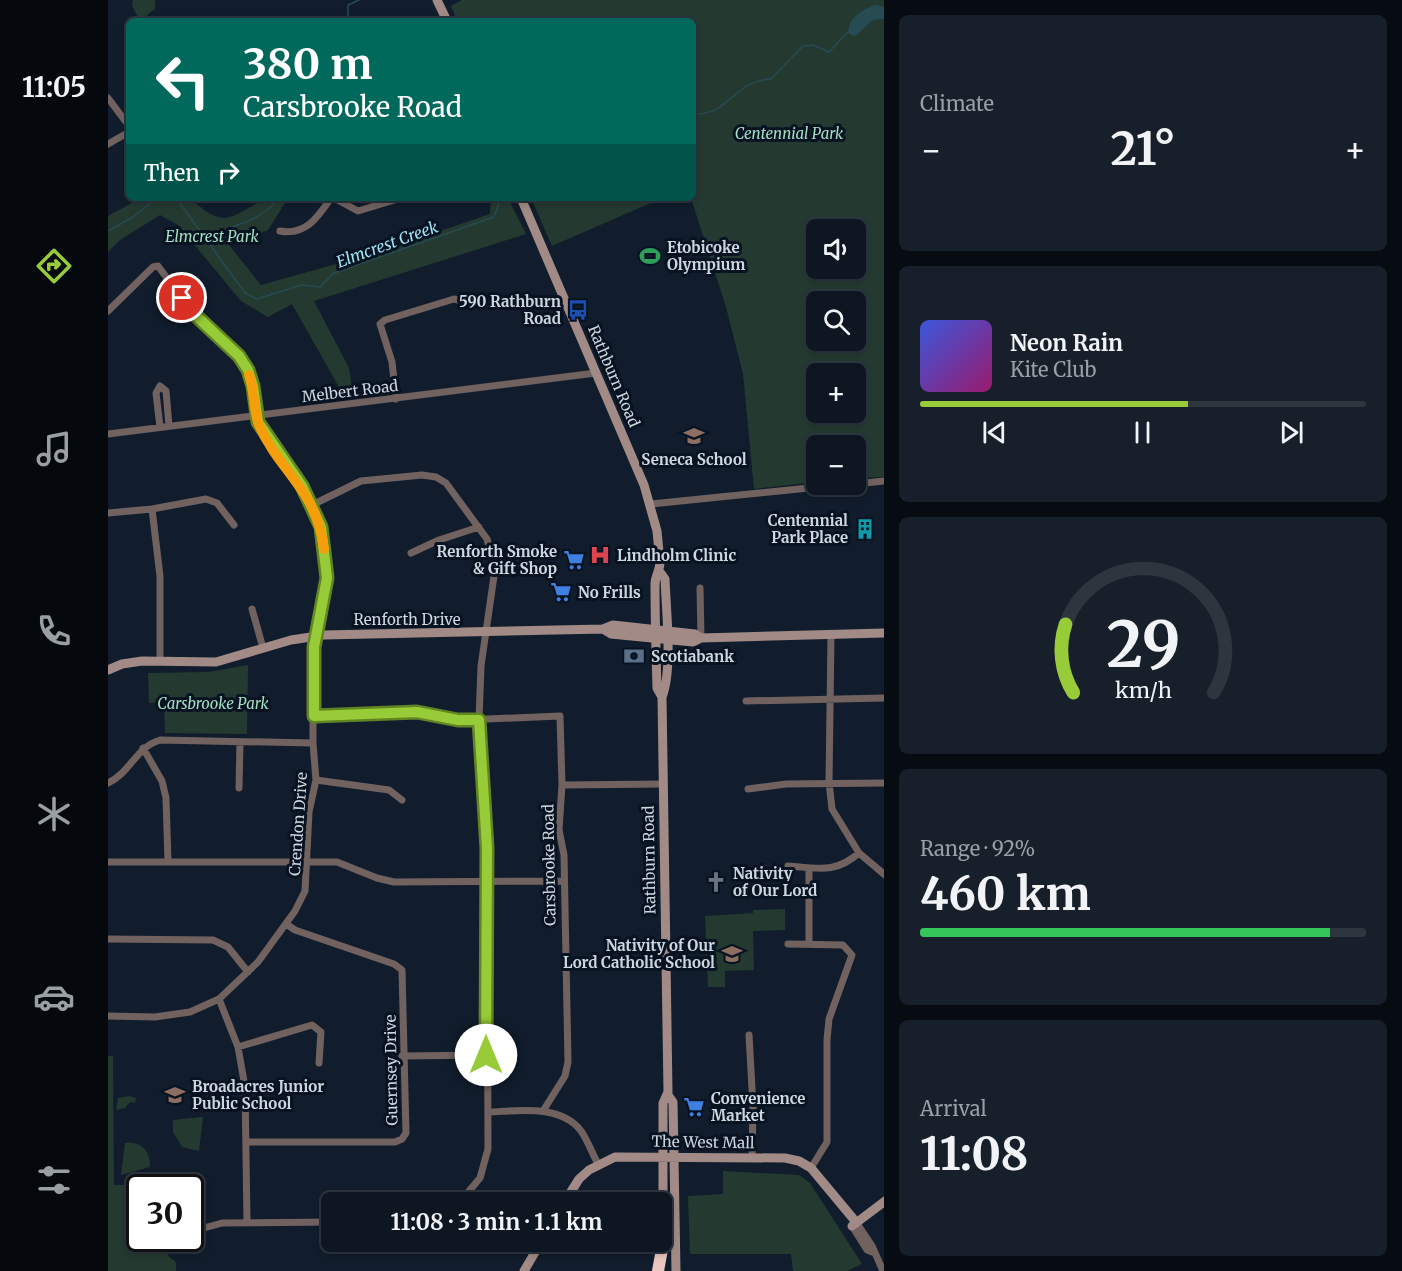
<!DOCTYPE html>
<meta charset="utf-8">
<style>
:root{--surface:#0d1621;--page:#161f2a;--text:#f1f3f6;--muted:#9a9fa5;--line:#2d353f;--accent:#97cc38}
body{margin:0;font-family:Merriweather,serif;background:var(--page);color:var(--text);height:100vh;display:flex;flex-direction:column;font-size:22px;white-space:nowrap}
*{box-sizing:border-box;margin:0}
p{font-size:20px;color:var(--muted)}
.icon{flex:none;width:33px;height:33px;fill:none;stroke:currentColor;stroke-width:2;stroke-linecap:round;stroke-linejoin:round}
.map{position:relative;flex:1;overflow:hidden}
.side{display:flex;flex-direction:column;gap:15px;padding:15px;background:#070c12;width:518px}
.side>*{flex:none}
.guide{position:absolute;left:18px;top:18px;width:570px;height:183px;border-radius:9px;box-shadow:0 3px 9px #0003,0 0 0 2px var(--line);background:#00695c;color:#fff;overflow:hidden}
.fabs{position:absolute;left:698px;top:219px;display:grid;gap:12px}
.fabs a{display:grid;place-items:center;width:60px;height:60px;border-radius:9px;background:var(--surface);box-shadow:0 3px 9px #0003,0 0 0 2px var(--line);font-size:30px}
.speed{position:absolute;left:18px;top:1174px;display:flex;gap:12px;font-size:30px;font-weight:700;text-align:center}
.speed>*{display:grid;place-content:center;width:78px;height:78px;border-radius:50%;background:var(--surface);box-shadow:0 3px 9px #0003,0 0 0 2px var(--line);line-height:1}
.speed .limit{border:3px solid #111;border-radius:9px;background:#fff;color:#111}
.pin{position:absolute;display:grid;place-items:center;width:51px;height:51px;color:#fff;margin:-26px;border:3px solid #fff;border-radius:50%;box-shadow:0 2px 6px #0007}
.me{position:absolute;width:66px;margin:-33px;rotate:0deg;stroke-linejoin:round;filter:drop-shadow(0 0 4px #0008)}
.turn{display:flex;align-items:center;gap:21px;height:126px;padding:0 18px;font-size:27px}
.turn .icon{width:78px;height:78px;stroke-width:2.5}
.turn b{display:block;font-size:42px;line-height:51px}
.then{display:flex;align-items:center;height:57px;padding:0 18px;background:#0003;gap:12px;font-size:22px}
.big{font-size:45px;font-weight:700;line-height:1.1}
.side .tile{flex:1;display:flex;flex-direction:column;justify-content:center;gap:9px;min-width:0;padding:0 21px;border-radius:9px;background:var(--page)}
.side .dial{align-items:center;gap:0}
.dial svg{height:156px;overflow:visible;fill:none;stroke:var(--line);stroke-width:7;stroke-linecap:round;text-anchor:middle}
.dial text{fill:var(--text);stroke:none}
.song{display:flex;align-items:center;gap:18px}
.cover{width:72px;height:72px;border-radius:9px;background:linear-gradient(135deg,hsl(230 70% 55%),hsl(320 70% 35%))}
.played{height:6px;border-radius:3px;background:linear-gradient(90deg,var(--accent) 60%,var(--line) 60%)}
.keys{display:flex;justify-content:space-around;direction:ltr}
.heat{display:flex;justify-content:space-between;align-items:center;font-size:33px;direction:ltr}
.charge{height:9px;border-radius:4px;background:linear-gradient(90deg,#34c759 92%,var(--line) 0)}
.trip{position:absolute;left:213px;top:1192px;width:351px;height:60px;border-radius:9px;background:var(--surface);box-shadow:0 3px 9px #0003,0 0 0 2px var(--line);font-weight:700;line-height:60px;text-align:center}
main{display:flex;flex:1;min-height:0}
.menu{display:flex;flex-direction:column;width:108px;justify-content:space-around;align-items:center;background:#05090d;color:var(--muted)}
.menu .icon{width:42px;height:42px}
.menu .current{color:var(--accent)}
.menu b{font-size:27px;color:var(--text)}
.map>svg:first-child{display:block}
</style>
<main>
<nav class="menu">
<b>11:05</b>
<svg class="icon current" aria-label="directions" viewBox="0 0 24 24"><path d="M12 3l9 9-9 9-9-9zM9 14v-3h6M13 9l2 2-2 2"/></svg>
<svg class="icon" aria-label="music" viewBox="0 0 24 24"><path d="M9 18V5l10-2v13"/><circle cx="6" cy="18" r="3"/><circle cx="16" cy="16" r="3"/></svg>
<svg class="icon" aria-label="phone" viewBox="0 0 24 24"><path d="M5 4h4l2 5-3 2q2 4 5 5l2-3 5 2v4C11 20 4 13 5 4z"/></svg>
<svg class="icon" aria-label="climate" viewBox="0 0 24 24"><path d="M12 3v18M4 7l16 10M4 17L20 7"/></svg>
<svg class="icon" aria-label="car" viewBox="0 0 24 24"><path d="M5 17H2v-5l4-1 3-4h7l3 4 3 1v5h-3M9 17h6M6 11h13"/><circle cx="7" cy="17" r="2"/><circle cx="17" cy="17" r="2"/></svg>
<svg class="icon" aria-label="filters" viewBox="0 0 24 24"><path d="M4 7h16M4 17h16"/><circle cx="9" cy="7" r="2"/><circle cx="15" cy="17" r="2"/></svg>
</nav>
<div class="map">
<svg width="777" height="1271" viewBox="0 0 777 1271">
<rect width="100%" height="100%" fill="#111d2c"/>
<path fill="#243a30" fill-rule="evenodd" d="M25,0H47V9L40,14L37,21H32L24,6Z
M354,0H776V477L747,478V446H708V482L646,489L635,374L618,307L583,198L585,21H349L343,6ZM708,230H747V268H708ZM708,302H747V340H708ZM708,374H747V412H708Z
M33,198H82C120,234 123,213 161,198C165,196 175,198 180,198L160,230L121,245L153,285L271,252L382,214L383,198H400L418,234L206,301L241,368L245,394L236,396L184,304L160,317L133,301L70,225L52,215L12,240L0,252V216Z
M423,198H554L444,246Z
M140,665L139,734L57,733L56,703H41L40,673L101,672Z
M677,909V930L645,931L646,970L617,971V987H600L597,916L645,913V910Z
M0,1056H5L6,1185H61L60,1188H32V1239H56L61,1257L68,1262V1271H0Z
M21,1096L28,1098L27,1103L22,1102L17,1108L8,1110L10,1098Z
M95,1117L91,1151L74,1147L65,1132V1120Z
M17,1143C33,1141 43,1151 42,1167L13,1175Z
M615,1171L691,1175L702,1183L754,1264L739,1271H685L683,1254H582L580,1196L615,1194Z"/>
<path fill="#274b52" d="M768,5L776,7V19L765,20L747,36L741,34C738,19 755,9 768,5Z"/>
<g fill="none" stroke-linecap="round" stroke-linejoin="round">
<path stroke="#274b52" stroke-width="1.5" d="M240,21V5L251,0
M585,115C592,114 603,113 609,109C628,96 638,80 663,79L695,46L705,45L721,52L740,32
M68,198L137,293L149,299L193,285L212,287L226,273L386,217L393,198
M0,231L25,217L49,198
M95,236C118,228 157,221 170,198"/>
<path stroke="#716260" stroke-width="7" d="M0,98L21,126
M0,144L21,132
M226,198L250,211L293,198
M172,231C198,236 210,217 223,198
M0,311L45,267L50,266L84,312L131,356L145,386L150,422L194,486L213,527L219,578L205,647V743L208,780L201,812L197,891L187,911L150,962L111,999L82,1012L47,1017L0,1016
M288,399L284,362L272,324L277,320L346,299L359,302
M52,427L48,393L52,386L58,391L61,426
M0,434L488,373
M747,484L777,481
M543,504L740,484
M204,505L253,481L314,475L328,477L338,483L379,539L387,569L373,666L371,720L379,847L380,1149L372,1178L351,1203
M44,509L52,576V661
M0,513L44,509L98,499L109,503L126,525
M303,553L331,540L371,527
M592,588L593,638
M144,609L155,648
M723,635L721,782L724,809L751,853L777,875
M638,701L777,698
M205,716L297,711L356,720L452,716L454,785L451,830L456,855L460,1062L457,1076L435,1111
M35,748L54,781L58,798L60,862
M208,780L281,790L294,800
M0,783C22,773 28,747 52,740L205,743
M454,785L555,784
M131,788L132,743
M640,789L678,784L777,783
M0,862H229L269,878L286,882L455,881
M680,866C710,868 727,874 751,853
M701,868V944
M0,939L105,940L120,947L140,972
M680,944L735,945L744,955L721,1019L719,1040V1142L703,1168
M111,999L130,1047L137,1087L139,1222
M641,1035L645,1107L644,1158
M130,1047L204,1025L213,1032L211,1063
M294,1056L378,1055
M381,1112C409,1111 453,1104 473,1131C480,1141 484,1153 490,1164
M139,1142H287L294,1139L298,1133L294,970L286,964L187,930L178,924
M748,1222L764,1246L775,1271
M744,1226L759,1250L764,1252
M96,1228L114,1223L224,1222"/>
<path stroke="#a28b87" stroke-width="9" d="M329,0L339,21
M413,198L536,485L549,531L552,562C552,571 547,576 547,584C547,619 548,654 549,688L554,697
M552,572L557,579C558,609 565,670 554,697L560,1092L555,1103V1249
M495,629L503,634L585,642L593,638L777,633
M0,670L14,664L34,661L108,662L183,640L216,635L495,629L505,625L587,634L593,638
M560,1095L565,1102L568,1271
M456,1203L471,1179L481,1170L507,1157L677,1158L691,1161L703,1168L748,1222
M744,1226L777,1201
M416,1271L433,1242"/>
<path stroke="#ecc7c1" stroke-width="12" d="M550,1271L555,1244"/>
</g>
<g fill="none" stroke-linecap="round" stroke-linejoin="round">
<g stroke="#628524" stroke-width="15">
<path id="route" d="M74,298L84,312L131,356L140,370L145,386L150,422L194,486L213,527L219,578L206,647V716L309,712L350,720H371L379,848L378,1055"/>
</g>
<use href="#route" stroke="#97cc38" stroke-width="10"/>
<path stroke="#f59e0b" stroke-width="10" d="M141,375C147,391 145,410 151,425C173,474 208,488 216,549"/>
</g>
<defs>
<g id="stadium-bare" transform="scale(1.62)"><path d="M0-5a6.5 5 0 1 0 0 10a6.5 5 0 1 0 0-10ZM-3.5-1.8h7v3.6h-7Z" fill="#2e9e5b" stroke="#081322" stroke-width="2.5" paint-order="stroke"/></g>
<g id="bus-bare" transform="scale(1.62)"><path d="M-5-6H5V4H4V6H2V4H-2V6H-4V4H-5ZM-3.5-4V0h7V-4ZM-3.5 1.2v1.5H-2V1.2ZM2 1.2v1.5H3.5V1.2Z" fill="#1a4fb4" stroke="#081322" stroke-width="2.5" paint-order="stroke"/></g>
<g id="school-bare" transform="scale(1.62)"><path d="M0-5L7-2L0 1L-7-2ZM-4 1L0 2.5L4 1V4Q0 6-4 4Z" fill="#8d6e63" stroke="#081322" stroke-width="2.5" paint-order="stroke"/></g>
<g id="building-bare" transform="scale(1.62)"><path d="M-4-6H4V6H1V3H-1V6H-4ZM-2.5-4.3h1.7v1.8h-1.7ZM.8-4.3h1.7v1.8H.8ZM-2.5-1h1.7V.8h-1.7ZM.8-1h1.7V.8H.8Z" fill="#0f9aa8" stroke="#081322" stroke-width="2.5" paint-order="stroke"/></g>
<g id="hospital-bare" transform="scale(1.62)"><path d="M-5-5h3v3.5h4V-5h3V5h-3V1.5h-4V5h-3Z" fill="#e0444e" stroke="#081322" stroke-width="2.5" paint-order="stroke"/></g>
<g id="supermarket-bare" transform="scale(1.62)"><path d="M-6-5.5h2.5l.6 2H6L4.5 2H-2.5L-4.4-4H-6ZM-1.5 3.2a1.3 1.3 0 1 0 .1 0ZM3 3.2a1.3 1.3 0 1 0 .1 0Z" fill="#3f7fe0" stroke="#081322" stroke-width="2.5" paint-order="stroke"/></g>
<g id="bank-bare" transform="scale(1.62)"><path d="M-6-4H6V4H-6ZM0-2.3a2.3 2.3 0 1 0 0 4.6a2.3 2.3 0 1 0 0-4.6Z" fill="#5c6f8a" stroke="#081322" stroke-width="2.5" paint-order="stroke"/></g>
<g id="church-bare" transform="scale(1.62)"><path d="M-1.2-6h2.4v3.5h3.3v2.4h-3.3V6h-2.4V-.1h-3.3v-2.4h3.3Z" fill="#6b7280" stroke="#081322" stroke-width="2.5" paint-order="stroke"/></g>
</defs>
<g fill-rule="evenodd">
<use href="#stadium-bare" x="542" y="256"/>
<use href="#bus-bare" x="470" y="310"/>
<use href="#school-bare" x="586" y="436"/>
<use href="#building-bare" x="757" y="529"/>
<use href="#hospital-bare" x="492" y="555"/>
<use href="#supermarket-bare" x="466" y="560"/>
<use href="#supermarket-bare" x="453" y="592"/>
<use href="#bank-bare" x="526" y="656"/>
<use href="#church-bare" x="608" y="882"/>
<use href="#school-bare" x="624" y="954"/>
<use href="#school-bare" x="67" y="1095"/>
<use href="#supermarket-bare" x="586" y="1107"/>
</g>
<g text-anchor="middle" dominant-baseline="central" stroke-width="6" stroke-linejoin="round" paint-order="stroke">
<g font-size="15" font-style="italic" fill="#a4dfc2" stroke="#081322">
<text x="681" y="133">Centennial Park</text>
<text x="104" y="236">Elmcrest Park</text>
<text x="105" y="703">Carsbrooke Park</text>
</g>
<g font-size="15" font-weight="bold" fill="#ced6e0" stroke="#081322" text-anchor="start">
<text x="559" y="247">Etobicoke<tspan x="559" dy="17">Olympium</tspan></text>
<text x="453" y="301" text-anchor="end">590 Rathburn<tspan x="453" dy="17">Road</tspan></text>
<text x="586" y="459" text-anchor="middle">Seneca School</text>
<text x="740" y="520" text-anchor="end">Centennial<tspan x="740" dy="17">Park Place</tspan></text>
<text x="449" y="551" text-anchor="end">Renforth Smoke<tspan x="449" dy="17">&amp; Gift Shop</tspan></text>
<text x="509" y="555">Lindholm Clinic</text>
<text x="470" y="592">No Frills</text>
<text x="543" y="656">Scotiabank</text>
<text x="625" y="873">Nativity<tspan x="625" dy="17">of Our Lord</tspan></text>
<text x="607" y="945" text-anchor="end">Nativity of Our<tspan x="607" dy="17">Lord Catholic School</tspan></text>
<text x="84" y="1086">Broadacres Junior<tspan x="84" dy="17">Public School</tspan></text>
<text x="603" y="1098">Convenience<tspan x="603" dy="17">Market</tspan></text>
</g>
<g font-size="15" fill="#ced6e0" stroke="#081322">
<text transform="translate(506 376) rotate(67)">Rathburn Road</text>
<text transform="translate(242 391) rotate(-7)">Melbert Road</text>
<text x="299" y="619">Renforth Drive</text>
<text transform="translate(190 824) rotate(-86)">Crendon Drive</text>
<text transform="translate(541 860) rotate(-91)">Rathburn Road</text>
<text transform="translate(441 865) rotate(-91)">Carsbrooke Road</text>
<text transform="translate(283 1070) rotate(-91)">Guernsey Drive</text>
<text transform="translate(595 1142) rotate(1)">The West Mall</text>
</g>
<g font-size="16" font-style="italic" fill="#9ee4f4" stroke="#081322">
<text transform="translate(279 244) rotate(-20)">Elmcrest Creek</text>
</g>
</g>
</svg>
<div class="fabs">
<a><svg class="icon" aria-label="sound" viewBox="0 0 24 24"><path d="M4 9h4l5-4v14l-5-4H4zM17 9q2 3 0 6"/></svg></a>
<a><svg class="icon" aria-label="search" viewBox="0 0 24 24"><circle cx="10" cy="10" r="6"/><path d="M15 15l6 6"/></svg></a>
<a>+</a>
<a>−</a>
</div>
<div class="speed"><div class="limit">30</div></div>
<div class="pin" style="left:74px;top:298px;background:#d93025"><svg class="icon" aria-label="arrive" viewBox="0 0 24 24"><path d="M6 21V4h12l-3 4 3 4H6"/></svg></div>
<svg class="me" style="left:378px;top:1055px" viewBox="-20 -20 40 40"><circle r="19" fill="#fff"/><path d="M0-13L10 11 0 6-10 11z" fill="#97cc38"/></svg>
<div class="trip">11:08 · 3 min · 1.1 km</div>
<div class="guide">
<div class="turn"><svg class="icon" aria-label="left" viewBox="0 0 24 24"><path d="M17 20v-9H6M10 6l-5 5 5 5"/></svg><div><b>380 m</b>Carsbrooke Road</div></div>
<div class="then">Then<svg class="icon" aria-label="right" viewBox="0 0 24 24"><path d="M7 20v-9h11M14 6l5 5-5 5"/></svg></div>
</div>
</div>
<section class="side">
<div class="tile"><p>Climate</p>
<div class="heat"><a>−</a><b class="big">21°</b><a>+</a></div>
</div>
<div class="tile">
<div class="song"><i class="cover"></i><div><b>Neon Rain</b><p>Kite Club</p></div></div>
<div class="played"></div>
<div class="keys"><svg class="icon" aria-label="previous" viewBox="0 0 24 24"><path d="M18 5L8 12l10 7zM5 5v14"/></svg><svg class="icon" aria-label="pause" viewBox="0 0 24 24"><path d="M8 5v14M16 5v14"/></svg><svg class="icon" aria-label="next" viewBox="0 0 24 24"><path d="M6 5l10 7-10 7zM19 5v14"/></svg></div>
</div>
<div class="tile dial"><svg viewBox="0 0 100 80">
<path d="M14 69A42 42 0 1 1 86 69"/>
<path d="M14 69A42 42 0 0 1 10 34" stroke="#97cc38"/>
<text x="50" y="56" font-size="32" font-weight="700">29</text>
<text x="50" y="72" font-size="11">km/h</text>
</svg></div>
<div class="tile"><p>Range · 92%</p><b class="big">460 km</b><div class="charge"></div></div>
<div class="tile"><p>Arrival</p><b class="big">11:08</b></div>
</section>
</main>
